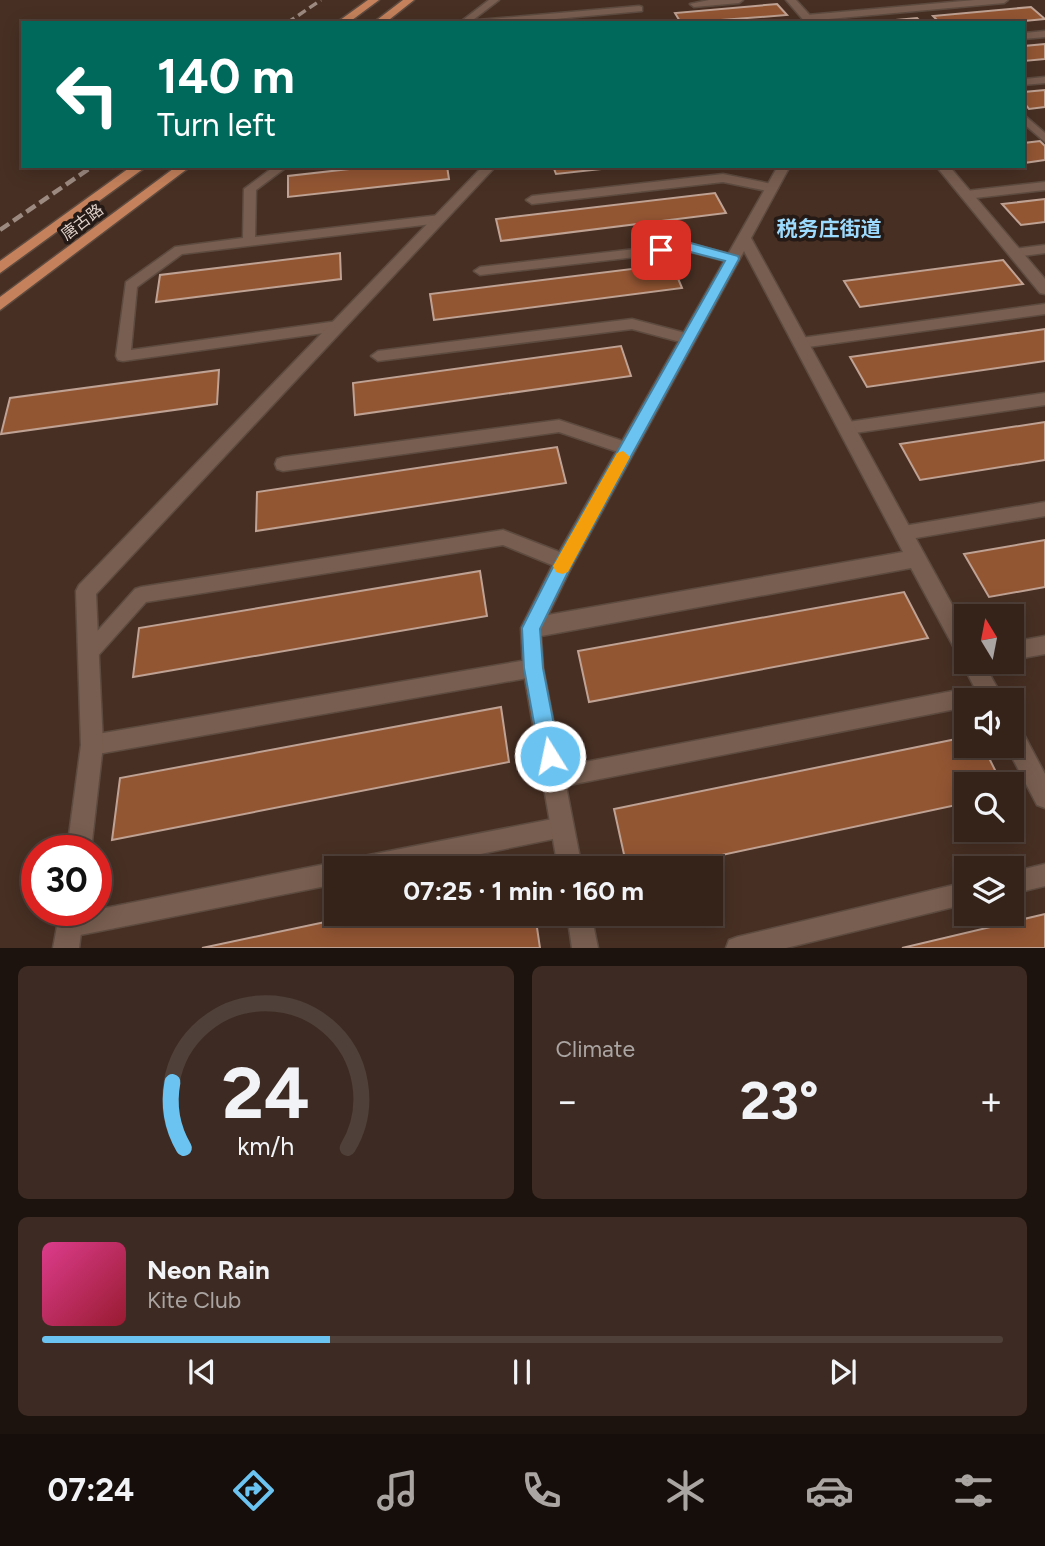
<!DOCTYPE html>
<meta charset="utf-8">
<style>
:root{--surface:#35231a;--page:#3d2b23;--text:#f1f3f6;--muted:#aaa4a2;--line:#4f4039;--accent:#6bc3f2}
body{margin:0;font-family:Figtree,"Noto Sans SC",sans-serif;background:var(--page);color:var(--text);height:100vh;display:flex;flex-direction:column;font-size:26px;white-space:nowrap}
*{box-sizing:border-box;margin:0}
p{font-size:23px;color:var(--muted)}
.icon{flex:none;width:38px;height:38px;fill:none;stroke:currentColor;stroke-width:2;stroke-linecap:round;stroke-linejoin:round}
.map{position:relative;height:948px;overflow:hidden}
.side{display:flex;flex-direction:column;gap:18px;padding:18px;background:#1d130e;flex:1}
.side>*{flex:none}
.banner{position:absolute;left:21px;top:21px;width:1004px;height:147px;border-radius:0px;box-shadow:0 4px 18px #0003,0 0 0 2px var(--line);background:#00695c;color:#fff;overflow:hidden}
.needle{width:46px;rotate:350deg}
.fabs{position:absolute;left:954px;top:604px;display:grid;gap:14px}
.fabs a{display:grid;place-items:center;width:70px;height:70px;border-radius:0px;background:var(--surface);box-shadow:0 4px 18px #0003,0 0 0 2px var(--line);font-size:35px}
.speed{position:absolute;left:21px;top:835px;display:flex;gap:14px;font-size:35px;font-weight:700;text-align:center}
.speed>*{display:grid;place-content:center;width:91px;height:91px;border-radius:50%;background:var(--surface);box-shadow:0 4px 18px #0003,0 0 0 2px var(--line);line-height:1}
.speed .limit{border:10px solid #d22;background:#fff;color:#111}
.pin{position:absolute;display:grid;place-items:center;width:60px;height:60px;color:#fff;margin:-30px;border-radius:14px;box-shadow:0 4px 10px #0006}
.me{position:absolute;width:77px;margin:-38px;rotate:350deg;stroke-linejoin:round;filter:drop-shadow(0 0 5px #0008)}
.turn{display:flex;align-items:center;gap:24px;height:147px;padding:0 21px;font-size:32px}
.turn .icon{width:91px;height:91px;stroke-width:2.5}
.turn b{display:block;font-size:49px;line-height:60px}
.big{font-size:52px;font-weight:700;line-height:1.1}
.side .tile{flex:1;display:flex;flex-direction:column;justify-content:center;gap:10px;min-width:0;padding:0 24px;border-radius:10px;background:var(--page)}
.side .dial{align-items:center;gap:0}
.dial svg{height:182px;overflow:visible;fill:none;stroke:var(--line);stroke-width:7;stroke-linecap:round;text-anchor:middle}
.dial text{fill:var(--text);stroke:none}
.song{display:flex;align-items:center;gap:21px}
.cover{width:84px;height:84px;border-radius:10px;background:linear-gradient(135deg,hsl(330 70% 55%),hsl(350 70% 35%))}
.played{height:7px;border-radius:4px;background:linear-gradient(90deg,var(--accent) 30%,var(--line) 30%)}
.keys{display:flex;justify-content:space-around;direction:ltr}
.heat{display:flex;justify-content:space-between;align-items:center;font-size:38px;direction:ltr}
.side .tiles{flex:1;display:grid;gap:18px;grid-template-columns:1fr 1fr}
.tile:last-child{grid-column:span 2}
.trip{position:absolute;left:324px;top:856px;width:399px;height:70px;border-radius:0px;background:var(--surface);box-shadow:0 4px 18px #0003,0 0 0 2px var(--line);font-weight:700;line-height:70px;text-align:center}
.dock{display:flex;height:112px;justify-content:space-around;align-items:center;background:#150e0a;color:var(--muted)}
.dock .icon{width:49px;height:49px}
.dock .active{color:var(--accent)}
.dock b{font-size:32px;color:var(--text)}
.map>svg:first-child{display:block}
</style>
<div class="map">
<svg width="1045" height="948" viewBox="0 0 1045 948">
<rect width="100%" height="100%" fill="#472f23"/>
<path fill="#935633" stroke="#bfa293" stroke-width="2" d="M777,4L787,15L681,23L675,13Z
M1031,7L1045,19L1002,23H940L933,16Z
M917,18L922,23H862Z
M1045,44V59L1024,61V46Z
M1045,90V107L1029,109L1024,103V92Z
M1040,141L1045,146V160L1024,163V143Z
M376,166H447L449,179L288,197V176Z
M553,166H629L556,174Z
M715,193L726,213L501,241L496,219Z
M1045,199V222L1021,225L1002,204Z
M340,253L341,279L156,302L160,275Z
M1003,260L1023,284L860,307L844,281Z
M672,264L682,288L434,320L430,294Z
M1045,329V361L867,387L850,357Z
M621,346L631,376L355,415L353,383Z
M219,370L217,404L1,434L10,398Z
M1045,422V460L920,480L900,444Z
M557,447L566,483L256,531L257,492Z
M1045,540V587L989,597L964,554Z
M480,571L487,616L133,677L139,628Z
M904,592L928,638L589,702L578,651Z
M501,707L509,762L112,840L120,778Z
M966,737V746H983L1002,784H966V803L661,868H627L614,809Z
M363,914H535L540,948H202Z
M1045,914V948H902Z"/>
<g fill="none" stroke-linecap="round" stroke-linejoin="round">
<g stroke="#5e4b40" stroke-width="3">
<path id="service" d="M489,0H499L469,23H459Z
M709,0H743L739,3L694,7L690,4Z
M975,0H1008L1004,3L807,21L802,18L807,15Z
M639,6L642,7V11L512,23H474L478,20Z
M1045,31V37L1024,39V33Z
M1045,77V83L1024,85V79Z
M1024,115L1045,133V142L1024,124Z
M275,166H288L256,190L255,237L440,215L446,219L440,223L182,254L137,287L131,350L338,321L345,326L338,331L123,361L118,360L116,356L126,282L175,247L243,238L244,189Z
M723,174L772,184L778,188L772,192L723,182L532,204L526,200L532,196Z
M1045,182V190L966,199L960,195L966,191Z
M687,243L737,256L739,259L733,263L687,251L480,275L474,271L480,267Z
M1045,245V253L1015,257L1009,253L1015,249Z
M1045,304V314L801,348L794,343L801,338Z
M632,319L693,335L695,339L688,344L632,329L378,361L371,356L378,351Z
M1045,393V405L848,434L843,432L840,428L843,424L848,422Z
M559,420L632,444L635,449L632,454L627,455L559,432L283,471L277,469L275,464L277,459L283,457Z
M1045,502V516L904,540L898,538L896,533L898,528L904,526Z
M503,530L570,556L573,562L570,568L564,570L503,545L146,602L96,658L90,661L84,658L81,652L84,646L135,589L141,587Z
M1045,636V654L1012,660V642Z
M533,659L540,661L542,668L540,675L533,677L92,755L85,752L82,745L85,738L92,735Z
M989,684L996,686L998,693L996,700H966V707L554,788L547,785L544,778L547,771L554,768Z
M563,817L570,820L573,827L570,834L563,837L412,868H348L351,860L359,857Z
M336,862L345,868H336V884L70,937L62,934L59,926L62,918L70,915Z
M1045,864V886L1012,894V872Z
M966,882V904L786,948H726L729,940L737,937Z"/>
</g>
<g stroke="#5e4b40" stroke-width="3">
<path id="minor" d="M786,0H796L817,23H806Z
M483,166H496L96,594L103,745L91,850H67L81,745L76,591L79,585Z
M778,166H790L751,238L966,630V662H983L1004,700H981L965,669L963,659L959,657L911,568L541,636L543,668L582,868H558L523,668L521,628L557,556ZM744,251L903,552L548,615L571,568Z
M936,166H949L1045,279V294L1040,293Z
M1012,724L1020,727L1045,774V808L1037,805L1006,746H1012Z
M60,910H84L79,948H53Z
M567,914H591L598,948H572Z"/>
</g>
<g stroke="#5e4b40" stroke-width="3">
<path id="primary" d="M368,0H379L348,23H336Z
M403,0H414L385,23H373Z
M132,166H147L0,273V261Z
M177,166H191L0,310V297Z"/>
</g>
<use href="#service" fill="#785e50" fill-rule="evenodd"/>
<use href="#minor" fill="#785e50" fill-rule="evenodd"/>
<use href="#primary" fill="#c4815b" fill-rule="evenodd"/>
<path stroke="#9c8a80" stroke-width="3.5" stroke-dasharray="9 4.5" stroke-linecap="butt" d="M287,23L321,0"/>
<path stroke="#9c8a80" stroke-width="4.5" stroke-dasharray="11 5" stroke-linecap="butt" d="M0,230L93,166"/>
</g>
<path fill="#6bc3f2" stroke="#467f9d" stroke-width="2" d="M687,242L738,256L739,259L570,568L540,629L543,668L560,756L557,763L550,766L543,763L540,756L524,668L522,628L558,557L725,261L687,251L661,254L655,250L661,245Z"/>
<path fill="#f59e0b" d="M623,451L630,457L568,572L562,574L556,572L553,566L556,561L617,453Z"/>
<g text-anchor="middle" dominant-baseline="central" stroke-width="7" stroke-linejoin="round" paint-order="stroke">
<g font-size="16" fill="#dfd0c8" stroke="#251a15">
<text transform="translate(82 222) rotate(-37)">唐古路</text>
</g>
<g font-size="21" font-weight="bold" fill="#9ddbfe" stroke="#251a15">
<text x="829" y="228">税务庄街道</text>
</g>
</g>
</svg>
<div class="fabs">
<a><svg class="needle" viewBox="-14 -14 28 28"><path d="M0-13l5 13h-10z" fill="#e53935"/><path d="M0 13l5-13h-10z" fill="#aaa4a2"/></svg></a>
<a><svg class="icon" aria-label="sound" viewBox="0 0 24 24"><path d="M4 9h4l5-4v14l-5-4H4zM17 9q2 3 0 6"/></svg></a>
<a><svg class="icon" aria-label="search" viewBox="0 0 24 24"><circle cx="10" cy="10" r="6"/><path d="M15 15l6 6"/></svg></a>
<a><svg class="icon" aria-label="layers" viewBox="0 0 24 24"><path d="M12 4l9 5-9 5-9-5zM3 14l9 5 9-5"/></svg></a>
</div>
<div class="speed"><div class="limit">30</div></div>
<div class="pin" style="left:661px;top:250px;background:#d93025"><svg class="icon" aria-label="arrive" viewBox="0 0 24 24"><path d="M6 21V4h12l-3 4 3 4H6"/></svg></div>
<svg class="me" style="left:550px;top:756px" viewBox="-20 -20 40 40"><circle r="17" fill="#6bc3f2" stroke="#fff" stroke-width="3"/><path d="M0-11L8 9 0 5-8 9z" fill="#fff"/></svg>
<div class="trip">07:25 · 1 min · 160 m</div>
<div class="banner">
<div class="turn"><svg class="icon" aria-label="left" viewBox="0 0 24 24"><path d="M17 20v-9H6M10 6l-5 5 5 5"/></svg><div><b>140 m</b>Turn left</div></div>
</div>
</div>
<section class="side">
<div class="tiles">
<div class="tile dial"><svg viewBox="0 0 100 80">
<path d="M14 69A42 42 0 1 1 86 69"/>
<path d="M14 69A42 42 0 0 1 9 40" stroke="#6bc3f2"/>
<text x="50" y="56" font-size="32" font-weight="700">24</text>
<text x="50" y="72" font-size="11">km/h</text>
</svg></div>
<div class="tile"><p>Climate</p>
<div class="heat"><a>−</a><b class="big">23°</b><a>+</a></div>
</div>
<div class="tile">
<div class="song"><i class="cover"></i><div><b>Neon Rain</b><p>Kite Club</p></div></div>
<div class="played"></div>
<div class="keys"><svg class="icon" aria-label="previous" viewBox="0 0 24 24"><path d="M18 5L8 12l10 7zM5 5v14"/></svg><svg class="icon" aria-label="pause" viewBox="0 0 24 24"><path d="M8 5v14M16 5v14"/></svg><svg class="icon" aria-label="next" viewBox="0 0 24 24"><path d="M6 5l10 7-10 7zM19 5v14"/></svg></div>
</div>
</div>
</section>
<nav class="dock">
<b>07:24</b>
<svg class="icon active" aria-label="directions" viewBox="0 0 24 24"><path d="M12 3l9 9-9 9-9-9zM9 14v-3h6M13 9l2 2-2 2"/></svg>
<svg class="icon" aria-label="music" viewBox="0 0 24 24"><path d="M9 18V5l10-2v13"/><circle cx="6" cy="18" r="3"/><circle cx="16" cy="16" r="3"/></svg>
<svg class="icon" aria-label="phone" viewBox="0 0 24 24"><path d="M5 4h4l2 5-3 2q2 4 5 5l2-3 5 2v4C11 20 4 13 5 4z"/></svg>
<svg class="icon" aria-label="climate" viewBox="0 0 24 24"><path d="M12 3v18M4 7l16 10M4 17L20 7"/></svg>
<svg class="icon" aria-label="car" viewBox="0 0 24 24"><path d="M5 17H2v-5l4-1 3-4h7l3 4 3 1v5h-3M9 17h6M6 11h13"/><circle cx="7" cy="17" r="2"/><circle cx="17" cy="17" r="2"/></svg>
<svg class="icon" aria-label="filters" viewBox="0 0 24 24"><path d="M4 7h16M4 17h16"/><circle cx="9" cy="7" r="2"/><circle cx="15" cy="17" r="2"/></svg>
</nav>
